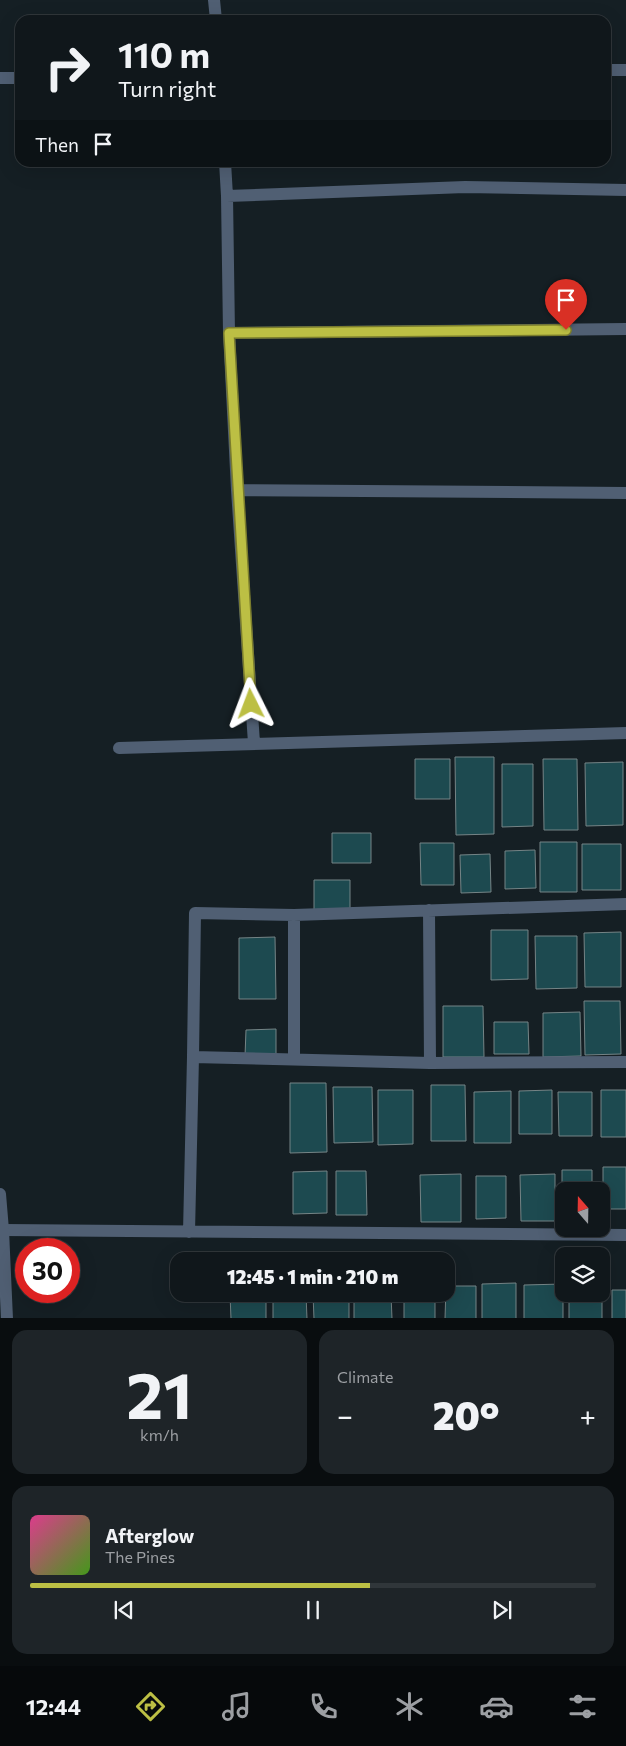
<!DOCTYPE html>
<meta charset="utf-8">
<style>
:root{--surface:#10171b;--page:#1e2428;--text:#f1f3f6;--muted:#9c9fa3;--line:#30363a;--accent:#bcbf44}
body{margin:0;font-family:Commissioner,sans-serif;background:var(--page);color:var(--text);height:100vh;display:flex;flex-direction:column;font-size:19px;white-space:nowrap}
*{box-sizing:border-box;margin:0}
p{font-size:16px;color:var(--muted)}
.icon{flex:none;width:28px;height:28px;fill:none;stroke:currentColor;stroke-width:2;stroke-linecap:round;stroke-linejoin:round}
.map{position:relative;height:1318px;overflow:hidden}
.panel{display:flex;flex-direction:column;gap:12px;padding:12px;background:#090d0f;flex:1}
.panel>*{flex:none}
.guide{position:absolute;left:15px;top:15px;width:596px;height:152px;border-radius:15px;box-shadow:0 5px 20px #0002,0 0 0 1px var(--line);background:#10171b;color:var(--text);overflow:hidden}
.needle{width:32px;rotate:340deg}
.fabs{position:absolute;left:555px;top:1182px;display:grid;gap:10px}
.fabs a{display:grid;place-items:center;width:55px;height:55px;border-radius:10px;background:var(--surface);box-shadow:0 5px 20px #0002,0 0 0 1px var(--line);font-size:25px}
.speed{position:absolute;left:15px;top:1238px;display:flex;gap:10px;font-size:25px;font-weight:700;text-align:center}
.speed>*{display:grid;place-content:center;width:65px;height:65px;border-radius:50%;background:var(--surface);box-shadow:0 5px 20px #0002,0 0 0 1px var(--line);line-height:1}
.speed .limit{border:8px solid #d22;background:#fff;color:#111}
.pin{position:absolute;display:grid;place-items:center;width:42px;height:42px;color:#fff;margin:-51px -21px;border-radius:50% 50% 50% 0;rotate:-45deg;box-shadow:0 0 5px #0007}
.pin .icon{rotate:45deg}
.me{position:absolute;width:55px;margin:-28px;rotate:357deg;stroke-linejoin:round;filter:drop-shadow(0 0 4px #0008)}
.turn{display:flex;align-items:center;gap:18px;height:105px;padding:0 20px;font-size:22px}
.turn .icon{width:65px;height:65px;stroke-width:2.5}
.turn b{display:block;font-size:35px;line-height:42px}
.then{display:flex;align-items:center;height:48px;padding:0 20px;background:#0003;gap:10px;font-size:19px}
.big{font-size:38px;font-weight:800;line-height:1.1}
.panel .widget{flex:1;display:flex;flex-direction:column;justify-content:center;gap:8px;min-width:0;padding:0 18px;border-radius:15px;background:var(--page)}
.panel .dial{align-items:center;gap:0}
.dial b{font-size:65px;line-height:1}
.song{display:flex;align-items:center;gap:15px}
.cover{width:60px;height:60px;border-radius:8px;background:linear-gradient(135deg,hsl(330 70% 55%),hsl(100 70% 35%))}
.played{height:5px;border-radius:2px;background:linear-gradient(90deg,var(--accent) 60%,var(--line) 60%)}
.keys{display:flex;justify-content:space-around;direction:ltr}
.heat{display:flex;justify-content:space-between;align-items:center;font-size:28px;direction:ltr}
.panel .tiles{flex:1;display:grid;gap:12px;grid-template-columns:1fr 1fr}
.widget:last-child{grid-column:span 2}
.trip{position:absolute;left:170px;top:1252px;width:285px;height:50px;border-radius:15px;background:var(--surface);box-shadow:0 5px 20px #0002,0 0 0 1px var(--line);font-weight:800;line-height:50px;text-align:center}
.tabs{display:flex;height:80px;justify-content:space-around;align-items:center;background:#06090b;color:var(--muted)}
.tabs .icon{width:35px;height:35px}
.tabs .on{color:var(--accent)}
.tabs b{font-size:22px;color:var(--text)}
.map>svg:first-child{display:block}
</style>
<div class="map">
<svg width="626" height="1319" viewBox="0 0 626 1319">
<rect width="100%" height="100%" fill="#151f24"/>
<path fill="#1d4a50" stroke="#758486" d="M455,757H494V834L456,835Z
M415,759H450V799H415Z
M543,759H577L578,830H544Z
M623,762V825L586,826L585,763Z
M502,764H533V826L502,827Z
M332,833H371V863H332Z
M540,842H577V892H540Z
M420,843H454V885H421Z
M582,844H621V890H582Z
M535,850L536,888L505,889V851Z
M490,854L491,892L461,893L460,855Z
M314,880H350V911H314Z
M491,930H528V979L491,980Z
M621,932V987H585L584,933Z
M535,936H577V988L536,989Z
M275,937L276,999H239V938Z
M584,1001H620L621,1054L585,1055Z
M443,1006H483L484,1057H443Z
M580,1012L581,1056L543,1057V1013Z
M494,1022H528L529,1054H494Z
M276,1029V1055L245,1056L246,1030Z
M290,1083H326L327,1152L290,1153Z
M431,1085H465L466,1141H431Z
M333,1087H372L373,1142L334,1143Z
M378,1090H413V1144L378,1145Z
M552,1090V1134H519V1091Z
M601,1090H626V1137H601Z
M511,1091V1143H474V1092Z
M558,1092H592V1136H559Z
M603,1167H626V1209H603Z
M562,1170H592V1191H564V1217H562Z
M327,1171V1213L293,1214V1172Z
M336,1171H366L367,1215H336Z
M461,1174V1222H421L420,1175Z
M555,1174V1221H521L520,1175Z
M476,1176H506V1218L476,1219Z
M516,1283V1319H482V1284Z
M563,1284V1319H524V1285Z
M602,1285V1319H569V1294H601Z
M446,1286H476V1319H445Z
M612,1290H626V1319H612Z
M230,1294H266V1319H231Z
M273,1294H306L307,1319H273Z
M313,1294H349V1319H314Z
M354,1294H391L392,1319H354Z
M404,1294H435V1319H404Z"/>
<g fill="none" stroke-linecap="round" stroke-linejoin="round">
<path stroke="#505f73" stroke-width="12" d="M214,0L216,20
M606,70H626
M0,78H20
M225,162L227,196
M229,333L227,196L465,187L626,190
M237,490L229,333L626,329
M254,743L237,490L626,493
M119,748L626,733
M626,904L294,915L195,913L193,1057L430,1063L626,1062
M429,910L430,1063
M294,915V1059
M3,1230L626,1235
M189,1232L193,1057"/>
<path stroke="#505f73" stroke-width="12" d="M0,1194L3,1230L7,1319"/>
</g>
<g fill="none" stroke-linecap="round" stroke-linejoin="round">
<g stroke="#7a7c2c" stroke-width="12">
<path id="route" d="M251,704L229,333L566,330"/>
</g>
<use href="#route" stroke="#bcbf44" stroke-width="9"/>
</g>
</svg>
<div class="fabs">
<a><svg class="needle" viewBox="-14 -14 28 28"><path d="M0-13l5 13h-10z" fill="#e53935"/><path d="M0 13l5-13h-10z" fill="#9c9fa3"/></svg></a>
<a><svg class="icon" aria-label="layers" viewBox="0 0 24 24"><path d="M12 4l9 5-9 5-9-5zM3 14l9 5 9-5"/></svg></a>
</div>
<div class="speed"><div class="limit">30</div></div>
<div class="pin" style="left:566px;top:330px;background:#d93025"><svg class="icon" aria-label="arrive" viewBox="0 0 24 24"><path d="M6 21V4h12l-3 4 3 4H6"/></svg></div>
<svg class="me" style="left:251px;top:704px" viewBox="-20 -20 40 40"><path d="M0-17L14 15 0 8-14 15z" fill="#bcbf44" stroke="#fff" stroke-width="4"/></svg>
<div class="trip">12:45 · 1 min · 210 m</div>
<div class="guide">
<div class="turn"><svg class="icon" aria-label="right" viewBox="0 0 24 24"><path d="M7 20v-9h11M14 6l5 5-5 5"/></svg><div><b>110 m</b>Turn right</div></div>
<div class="then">Then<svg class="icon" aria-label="arrive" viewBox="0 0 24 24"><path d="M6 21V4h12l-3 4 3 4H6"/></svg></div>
</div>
</div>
<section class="panel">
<div class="tiles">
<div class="widget dial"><b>21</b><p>km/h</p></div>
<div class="widget"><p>Climate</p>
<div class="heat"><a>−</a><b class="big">20°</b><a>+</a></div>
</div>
<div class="widget">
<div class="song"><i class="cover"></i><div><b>Afterglow</b><p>The Pines</p></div></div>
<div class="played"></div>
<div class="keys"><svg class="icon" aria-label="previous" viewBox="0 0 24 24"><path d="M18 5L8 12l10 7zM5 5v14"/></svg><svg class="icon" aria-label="pause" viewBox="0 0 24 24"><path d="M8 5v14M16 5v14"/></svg><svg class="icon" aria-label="next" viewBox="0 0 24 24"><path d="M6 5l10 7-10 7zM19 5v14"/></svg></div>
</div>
</div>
</section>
<nav class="tabs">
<b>12:44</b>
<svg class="icon on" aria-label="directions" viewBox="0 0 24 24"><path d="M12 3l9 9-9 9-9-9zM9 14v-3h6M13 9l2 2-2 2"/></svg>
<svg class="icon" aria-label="music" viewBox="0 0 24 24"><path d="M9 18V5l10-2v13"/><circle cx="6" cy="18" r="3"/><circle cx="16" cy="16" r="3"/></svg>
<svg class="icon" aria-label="phone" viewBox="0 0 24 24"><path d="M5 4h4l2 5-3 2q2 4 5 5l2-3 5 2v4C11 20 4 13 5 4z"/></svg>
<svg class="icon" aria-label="climate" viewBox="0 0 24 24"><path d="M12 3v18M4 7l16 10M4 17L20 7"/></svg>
<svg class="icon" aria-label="car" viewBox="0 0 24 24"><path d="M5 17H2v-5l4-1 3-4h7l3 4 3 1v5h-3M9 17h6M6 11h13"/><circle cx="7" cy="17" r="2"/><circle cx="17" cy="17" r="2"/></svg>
<svg class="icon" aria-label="filters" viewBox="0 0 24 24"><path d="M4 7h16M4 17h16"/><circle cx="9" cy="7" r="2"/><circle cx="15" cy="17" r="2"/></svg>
</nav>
